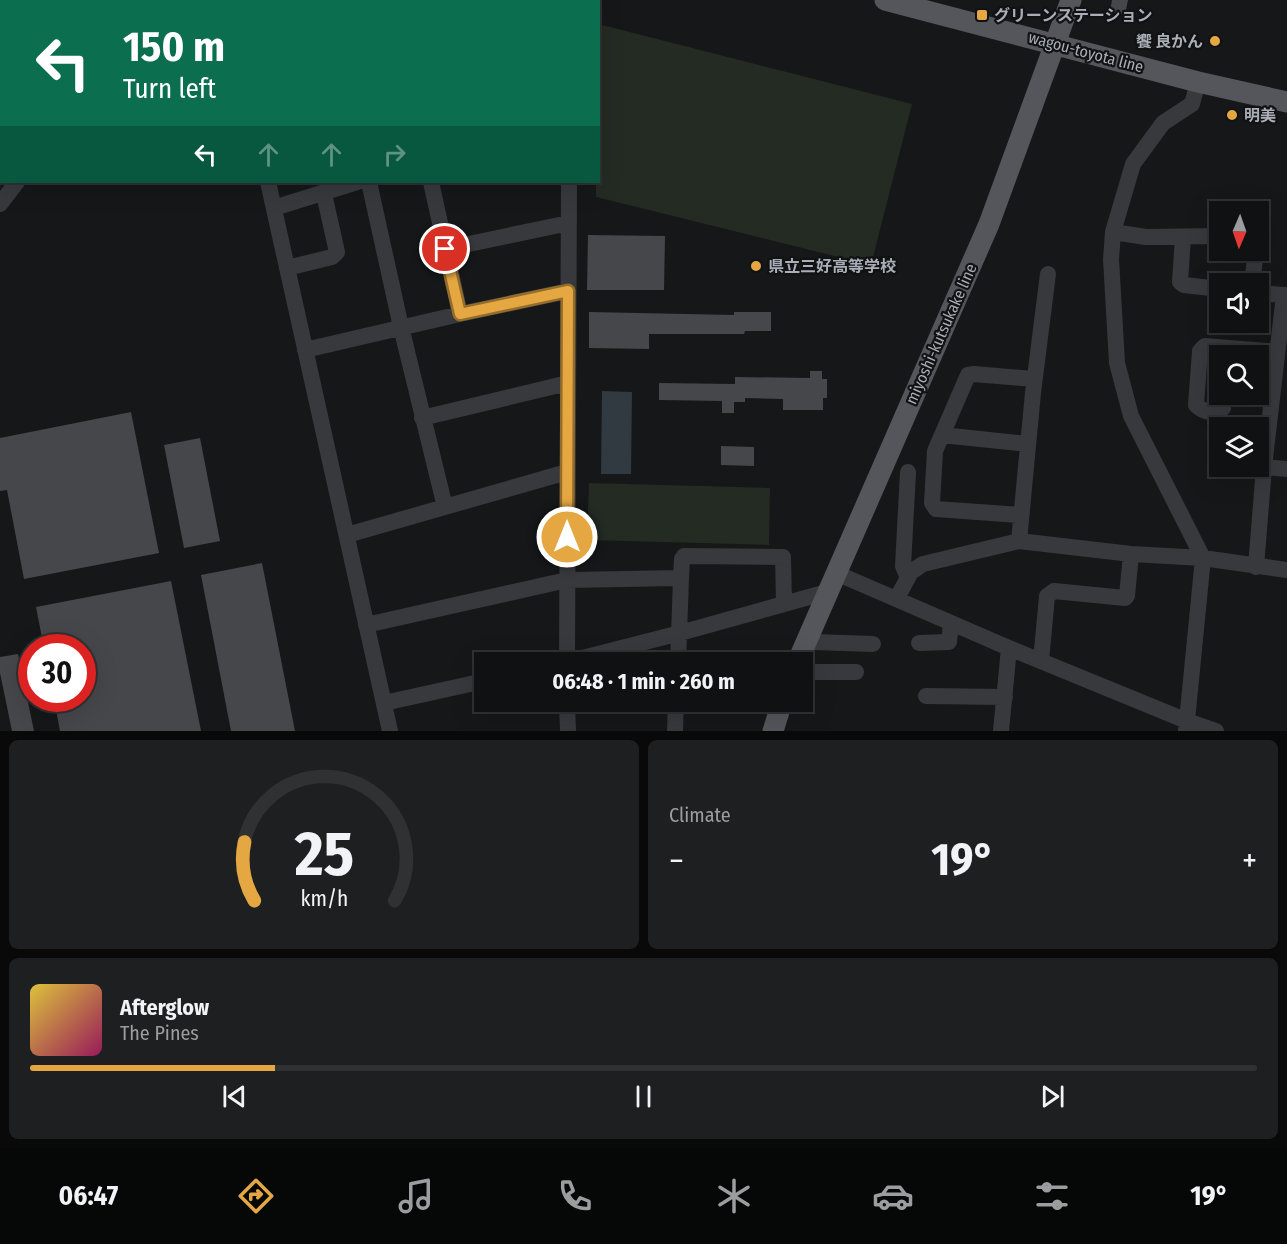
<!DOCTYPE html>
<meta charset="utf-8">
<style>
:root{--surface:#101112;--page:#1e1f20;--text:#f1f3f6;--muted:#9c9d9f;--line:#303132;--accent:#e5a742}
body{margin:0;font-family:"Fira Sans Condensed","Noto Sans JP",sans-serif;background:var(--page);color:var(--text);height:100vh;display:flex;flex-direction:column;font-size:22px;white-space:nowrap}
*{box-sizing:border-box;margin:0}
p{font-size:20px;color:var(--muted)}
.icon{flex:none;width:33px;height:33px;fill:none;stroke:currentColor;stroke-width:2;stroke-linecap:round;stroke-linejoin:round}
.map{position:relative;height:731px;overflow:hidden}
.side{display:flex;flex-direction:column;gap:9px;padding:9px;background:#09090a;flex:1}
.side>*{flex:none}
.hud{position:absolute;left:0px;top:0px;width:600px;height:183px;box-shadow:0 6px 24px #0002,0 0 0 2px var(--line);background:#0b6e4f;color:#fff;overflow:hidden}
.needle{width:39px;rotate:182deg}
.buttons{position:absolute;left:1209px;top:201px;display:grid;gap:12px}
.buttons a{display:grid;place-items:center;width:60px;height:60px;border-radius:0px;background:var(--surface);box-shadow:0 6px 24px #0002,0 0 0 2px var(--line);font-size:30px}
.speed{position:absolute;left:18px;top:634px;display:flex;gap:12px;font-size:30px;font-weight:700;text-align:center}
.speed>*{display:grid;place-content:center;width:78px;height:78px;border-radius:50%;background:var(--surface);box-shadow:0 6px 24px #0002,0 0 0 2px var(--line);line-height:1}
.speed .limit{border:9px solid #d22;background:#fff;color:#111}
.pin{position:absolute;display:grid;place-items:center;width:51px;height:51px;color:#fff;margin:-26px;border:3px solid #fff;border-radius:50%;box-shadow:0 2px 6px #0007}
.me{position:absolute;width:66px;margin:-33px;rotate:0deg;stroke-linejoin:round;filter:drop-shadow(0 0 4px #0008)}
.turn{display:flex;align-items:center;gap:21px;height:126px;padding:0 24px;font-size:27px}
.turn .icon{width:78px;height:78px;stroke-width:2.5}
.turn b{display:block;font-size:42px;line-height:51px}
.lanes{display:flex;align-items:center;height:57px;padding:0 24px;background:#0003;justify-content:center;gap:30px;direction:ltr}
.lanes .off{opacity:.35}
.big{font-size:45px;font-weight:700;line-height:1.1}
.side .card{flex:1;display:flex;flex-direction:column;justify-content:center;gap:9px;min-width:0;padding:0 21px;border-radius:9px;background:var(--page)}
.side .dial{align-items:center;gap:0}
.dial svg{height:156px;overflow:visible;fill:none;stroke:var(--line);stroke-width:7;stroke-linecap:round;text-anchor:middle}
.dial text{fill:var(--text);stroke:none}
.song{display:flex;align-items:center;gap:18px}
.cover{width:72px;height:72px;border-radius:9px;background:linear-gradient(135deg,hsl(50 70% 55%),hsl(330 70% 35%))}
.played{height:6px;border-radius:3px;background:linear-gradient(90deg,var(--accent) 20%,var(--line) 20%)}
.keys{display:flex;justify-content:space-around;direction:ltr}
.heat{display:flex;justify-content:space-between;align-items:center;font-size:33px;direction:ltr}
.side .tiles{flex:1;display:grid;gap:9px;grid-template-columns:1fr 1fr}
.card:last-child{grid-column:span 2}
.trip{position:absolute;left:474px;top:652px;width:339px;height:60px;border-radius:0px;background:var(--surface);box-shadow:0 6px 24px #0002,0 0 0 2px var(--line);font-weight:700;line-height:60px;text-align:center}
.tabs{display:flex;height:96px;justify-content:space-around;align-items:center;background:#060707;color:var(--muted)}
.tabs .icon{width:42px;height:42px}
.tabs .active{color:var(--accent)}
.tabs b{font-size:27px;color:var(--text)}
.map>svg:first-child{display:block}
</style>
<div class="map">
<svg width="1287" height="731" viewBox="0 0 1287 731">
<rect width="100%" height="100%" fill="#161718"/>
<path fill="#232b23" d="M602,25L912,104L871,265L596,197V182H598V36Z
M589,483L770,488L769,545L587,540Z"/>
<path fill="#303a40" d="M602,391L632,392L631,474H601Z"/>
<path fill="#46474b" d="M1112,0H1128L1125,15L1110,12Z
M588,235L665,236L664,290H587Z
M589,312L734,315V312H771V331H745L744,334H649V349L589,348Z
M810,371H822V379H827V398H823V410H783V399L745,398V402H734V413H722V401L659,400V383L735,384V377L810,378Z
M131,412L159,553L24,579L7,490L0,491V438Z
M200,438L220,541L184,548L164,445Z
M721,446L754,447V466L721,465Z
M262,563L295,731H231L201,575Z
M171,581L201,731H60L54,699H82V648H44L36,607Z
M18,654L34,731H12L0,673V657Z"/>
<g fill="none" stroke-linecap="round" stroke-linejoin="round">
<path stroke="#38393d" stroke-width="16" d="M227,0V2
M433,0L439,2
M93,2L94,0
M408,2V0
M554,2V0
M583,2V0
M268,182L390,731
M369,182L401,327L445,507
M431,182L460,314
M0,204L17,182
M274,208L357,182
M1113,232L1146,237L1220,236
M1183,237L1180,282L1184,285L1220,289
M445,249L569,223
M287,268L332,257L337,252L324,194
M1252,284L1256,250
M1258,293L1284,295
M305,350L460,314L568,291
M1225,394L1223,408C1214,415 1203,412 1196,405L1200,351L1205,346L1277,352
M422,418L568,383
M942,435L1028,444
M1264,467L1287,469
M908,472L903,566L908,578
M1020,515L936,509L932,503L935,451L968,375L974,374L1034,379
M347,535L567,472
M1019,541L1033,393L1048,274
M1256,567L1264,467L1284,295H1287
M836,573L1009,648L1187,721L1216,731
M681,578L682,559L684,556L783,557L784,603
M897,598L911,572L923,564L1019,541L1131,554L1203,558L1287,570
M366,625L567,580L681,578L678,663
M807,639L813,642L873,644
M919,643L949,642L951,623
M1041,661L1047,596L1054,591L1125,598L1127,596L1131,554
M563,663L680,633L827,592
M567,663L569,182
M802,672H856
M926,696L1005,697
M567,702L568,731
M384,703L484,681
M675,731L676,702
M1001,731L1009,648
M1186,731L1203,558L1131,416L1117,363L1111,259L1113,232L1133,164L1163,123L1192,104L1198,82"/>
<path stroke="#54565c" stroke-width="21" d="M885,0L1198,82L1287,102
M797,663L989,224L1071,0
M773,731L782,702"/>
</g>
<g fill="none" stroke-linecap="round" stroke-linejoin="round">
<g stroke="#956d2b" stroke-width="15">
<path id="route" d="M445,249L460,314L568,291L567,537"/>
</g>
<use href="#route" stroke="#e5a742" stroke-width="10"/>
</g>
<g fill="#e5a742" stroke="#111213" stroke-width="2">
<rect x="976" y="9" width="12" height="12" rx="3"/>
<circle cx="1215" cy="41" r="6"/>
<circle cx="1232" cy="115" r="6"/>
<circle cx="756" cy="266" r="6"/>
</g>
<g text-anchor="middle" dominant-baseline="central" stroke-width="4.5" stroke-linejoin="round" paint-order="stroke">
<g font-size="16" font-weight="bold" fill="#a9aeb7" stroke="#111213" text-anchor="start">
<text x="994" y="15">グリーンステーション</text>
<text x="1203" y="41" text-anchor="end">饗 良かん</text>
<text x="1244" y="115">明美</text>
<text x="768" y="266">県立三好高等学校</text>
</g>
<g font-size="16" fill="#a9aeb7" stroke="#111213">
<text transform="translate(1086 52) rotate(15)">wagou-toyota line</text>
<text transform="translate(941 334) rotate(-66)">miyoshi-kutsukake line</text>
</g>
</g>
</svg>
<div class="buttons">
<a><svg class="needle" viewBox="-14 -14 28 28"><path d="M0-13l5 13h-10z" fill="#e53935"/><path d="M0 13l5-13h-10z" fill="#9c9d9f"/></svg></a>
<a><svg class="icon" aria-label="sound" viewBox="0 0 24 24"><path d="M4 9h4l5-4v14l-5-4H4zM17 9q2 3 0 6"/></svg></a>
<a><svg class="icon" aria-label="search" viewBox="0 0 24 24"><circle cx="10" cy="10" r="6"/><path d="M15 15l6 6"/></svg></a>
<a><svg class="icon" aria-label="layers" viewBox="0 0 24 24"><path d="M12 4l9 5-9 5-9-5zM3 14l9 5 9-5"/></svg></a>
</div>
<div class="speed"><div class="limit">30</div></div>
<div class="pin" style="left:445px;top:249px;background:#d93025"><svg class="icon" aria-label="arrive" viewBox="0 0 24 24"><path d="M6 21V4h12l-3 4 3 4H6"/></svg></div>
<svg class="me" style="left:567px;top:537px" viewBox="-20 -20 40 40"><circle r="17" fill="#e5a742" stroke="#fff" stroke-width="3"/><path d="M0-11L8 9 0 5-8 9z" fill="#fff"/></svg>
<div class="trip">06:48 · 1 min · 260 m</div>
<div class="hud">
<div class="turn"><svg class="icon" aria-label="left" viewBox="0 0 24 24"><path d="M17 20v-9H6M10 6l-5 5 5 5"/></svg><div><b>150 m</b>Turn left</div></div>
<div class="lanes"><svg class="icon" aria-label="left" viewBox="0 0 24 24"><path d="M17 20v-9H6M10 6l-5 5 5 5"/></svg><svg class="icon off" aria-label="ahead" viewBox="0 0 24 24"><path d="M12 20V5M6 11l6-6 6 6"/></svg><svg class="icon off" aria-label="ahead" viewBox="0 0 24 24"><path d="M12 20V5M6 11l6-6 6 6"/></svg><svg class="icon off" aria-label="right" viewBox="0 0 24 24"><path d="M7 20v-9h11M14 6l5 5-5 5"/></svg></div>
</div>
</div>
<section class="side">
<div class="tiles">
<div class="card dial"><svg viewBox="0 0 100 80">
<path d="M14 69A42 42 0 1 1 86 69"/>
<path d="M14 69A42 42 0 0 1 9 39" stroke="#e5a742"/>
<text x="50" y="56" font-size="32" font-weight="700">25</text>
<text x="50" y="72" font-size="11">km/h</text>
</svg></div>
<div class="card"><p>Climate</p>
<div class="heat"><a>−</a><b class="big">19°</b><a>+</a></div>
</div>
<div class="card">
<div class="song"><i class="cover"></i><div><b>Afterglow</b><p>The Pines</p></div></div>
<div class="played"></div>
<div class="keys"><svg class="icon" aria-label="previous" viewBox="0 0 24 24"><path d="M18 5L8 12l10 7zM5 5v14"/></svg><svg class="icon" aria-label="pause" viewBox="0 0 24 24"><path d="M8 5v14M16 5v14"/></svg><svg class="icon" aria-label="next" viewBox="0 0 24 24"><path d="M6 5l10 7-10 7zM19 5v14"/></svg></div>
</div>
</div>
</section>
<nav class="tabs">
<b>06:47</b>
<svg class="icon active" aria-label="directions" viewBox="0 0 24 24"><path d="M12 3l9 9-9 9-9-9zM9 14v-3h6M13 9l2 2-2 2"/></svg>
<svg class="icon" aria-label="music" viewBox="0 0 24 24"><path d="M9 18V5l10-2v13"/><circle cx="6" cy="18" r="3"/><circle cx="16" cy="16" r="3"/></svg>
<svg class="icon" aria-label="phone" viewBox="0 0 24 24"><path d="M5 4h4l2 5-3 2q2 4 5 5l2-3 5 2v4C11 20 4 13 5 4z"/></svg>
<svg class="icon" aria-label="climate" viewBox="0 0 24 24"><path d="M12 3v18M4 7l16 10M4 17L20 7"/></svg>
<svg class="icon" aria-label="car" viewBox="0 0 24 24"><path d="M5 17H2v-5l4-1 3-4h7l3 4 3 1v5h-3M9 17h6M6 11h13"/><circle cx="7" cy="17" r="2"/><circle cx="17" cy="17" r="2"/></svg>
<svg class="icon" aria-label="filters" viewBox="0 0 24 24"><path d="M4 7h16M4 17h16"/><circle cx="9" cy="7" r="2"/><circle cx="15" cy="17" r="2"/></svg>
<b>19°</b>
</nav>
